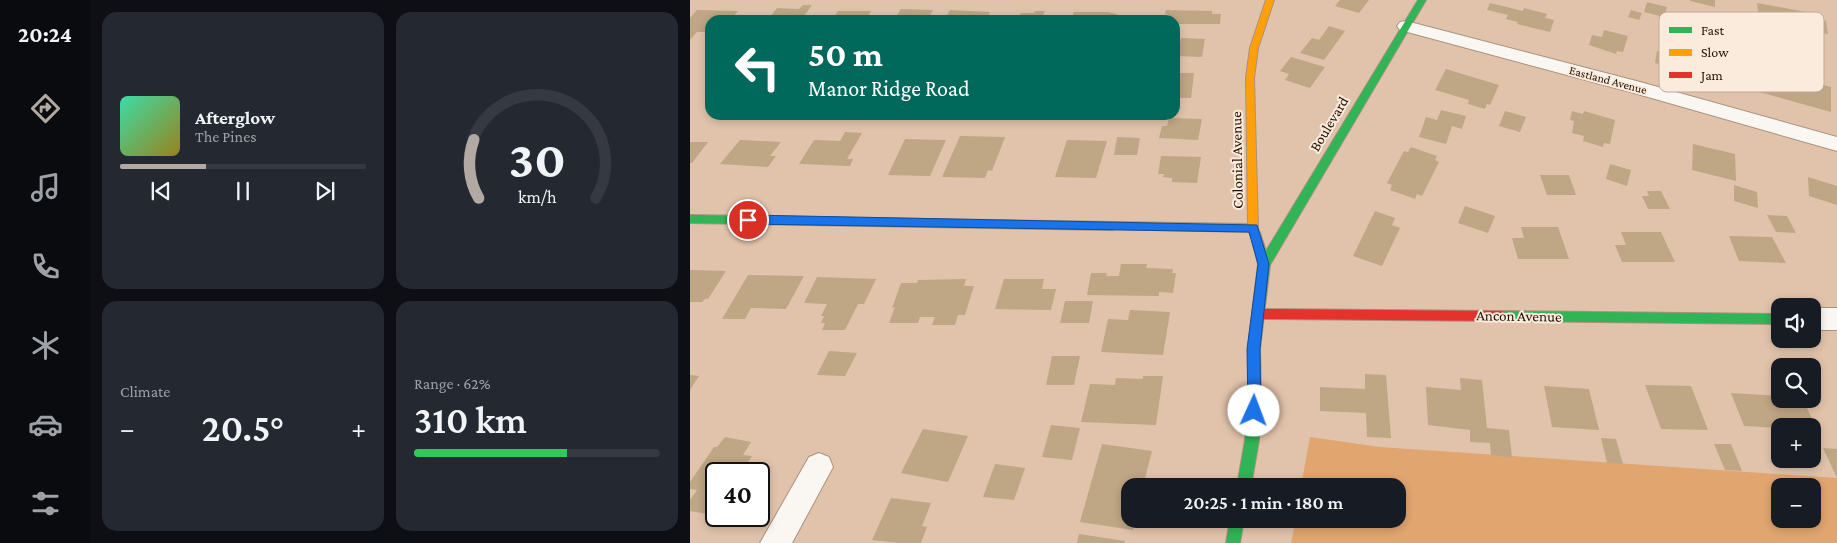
<!DOCTYPE html>
<meta charset="utf-8">
<style>
:root{--surface:#171b24;--page:#242831;--text:#f1f3f6;--muted:#9ea1a6;--line:#363941;--accent:#b2a9a3}
body{margin:0;font-family:"Crimson Pro",serif;background:var(--page);color:var(--text);height:100vh;display:flex;flex-direction:column;font-size:19px;white-space:nowrap}
*{box-sizing:border-box;margin:0}
p{font-size:16px;color:var(--muted)}
.icon{flex:none;width:28px;height:28px;fill:none;stroke:currentColor;stroke-width:2;stroke-linecap:round;stroke-linejoin:round}
.map{position:relative;flex:1;overflow:hidden}
.sheet{display:flex;flex-direction:column;gap:12px;padding:12px;background:#0d0f14;width:600px}
.sheet>*{flex:none}
.top-card{position:absolute;left:15px;top:15px;width:475px;height:105px;border-radius:15px;box-shadow:0 2px 8px #0003;background:#00695c;color:#fff;overflow:hidden}
.controls{position:absolute;left:1081px;top:298px;display:grid;gap:10px}
.controls a{display:grid;place-items:center;width:50px;height:50px;border-radius:10px;background:var(--surface);box-shadow:0 2px 8px #0003;font-size:25px}
.speed{position:absolute;left:15px;top:462px;display:flex;gap:10px;font-size:25px;font-weight:700;text-align:center}
.speed>*{display:grid;place-content:center;width:65px;height:65px;border-radius:50%;background:var(--surface);box-shadow:0 2px 8px #0003;line-height:1}
.speed .limit{border:2px solid #111;border-radius:8px;background:#fff;color:#111}
.pin{position:absolute;display:grid;place-items:center;width:42px;height:42px;color:#fff;margin:-21px;border:2px solid #fff;border-radius:50%;box-shadow:0 1px 5px #0007}
.me{position:absolute;width:55px;margin:-28px;rotate:2deg;stroke-linejoin:round;filter:drop-shadow(0 0 4px #0008)}
.turn{display:flex;align-items:center;gap:18px;height:105px;padding:0 20px;font-size:22px}
.turn .icon{width:65px;height:65px;stroke-width:2.5}
.turn b{display:block;font-size:35px;line-height:42px}
.big{font-size:38px;font-weight:600;line-height:1.1}
.sheet .tile{flex:1;display:flex;flex-direction:column;justify-content:center;gap:8px;min-width:0;padding:0 18px;border-radius:15px;background:var(--page)}
.sheet .dial{align-items:center;gap:0}
.dial svg{height:130px;overflow:visible;fill:none;stroke:var(--line);stroke-width:7;stroke-linecap:round;text-anchor:middle}
.dial text{fill:var(--text);stroke:none}
.song{display:flex;align-items:center;gap:15px}
.cover{width:60px;height:60px;border-radius:8px;background:linear-gradient(135deg,hsl(160 70% 55%),hsl(50 70% 35%))}
.played{height:5px;border-radius:2px;background:linear-gradient(90deg,var(--accent) 35%,var(--line) 35%)}
.keys{display:flex;justify-content:space-around;direction:ltr}
.heat{display:flex;justify-content:space-between;align-items:center;font-size:28px;direction:ltr}
.charge{height:8px;border-radius:4px;background:linear-gradient(90deg,#34c759 62%,var(--line) 0)}
.sheet .tiles{flex:1;display:grid;gap:12px;grid-template-columns:repeat(2,1fr)}
.trip{position:absolute;left:431px;top:478px;width:285px;height:50px;border-radius:15px;background:var(--surface);box-shadow:0 2px 8px #0003;font-weight:600;line-height:50px;text-align:center}
main{display:flex;flex:1;min-height:0}
.tab-bar{display:flex;flex-direction:column;width:90px;justify-content:space-around;align-items:center;background:#090b0e;color:var(--muted)}
.tab-bar .icon{width:35px;height:35px}
.tab-bar .active{color:var(--accent)}
.tab-bar b{font-size:22px;color:var(--text)}
.map>svg:first-child{display:block}
</style>
<main>
<nav class="tab-bar">
<b>20:24</b>
<svg class="icon active" aria-label="directions" viewBox="0 0 24 24"><path d="M12 3l9 9-9 9-9-9zM9 14v-3h6M13 9l2 2-2 2"/></svg>
<svg class="icon" aria-label="music" viewBox="0 0 24 24"><path d="M9 18V5l10-2v13"/><circle cx="6" cy="18" r="3"/><circle cx="16" cy="16" r="3"/></svg>
<svg class="icon" aria-label="phone" viewBox="0 0 24 24"><path d="M5 4h4l2 5-3 2q2 4 5 5l2-3 5 2v4C11 20 4 13 5 4z"/></svg>
<svg class="icon" aria-label="climate" viewBox="0 0 24 24"><path d="M12 3v18M4 7l16 10M4 17L20 7"/></svg>
<svg class="icon" aria-label="car" viewBox="0 0 24 24"><path d="M5 17H2v-5l4-1 3-4h7l3 4 3 1v5h-3M9 17h6M6 11h13"/><circle cx="7" cy="17" r="2"/><circle cx="17" cy="17" r="2"/></svg>
<svg class="icon" aria-label="filters" viewBox="0 0 24 24"><path d="M4 7h16M4 17h16"/><circle cx="9" cy="7" r="2"/><circle cx="15" cy="17" r="2"/></svg>
</nav>
<section class="sheet">
<div class="tiles">
<div class="tile">
<div class="song"><i class="cover"></i><div><b>Afterglow</b><p>The Pines</p></div></div>
<div class="played"></div>
<div class="keys"><svg class="icon" aria-label="previous" viewBox="0 0 24 24"><path d="M18 5L8 12l10 7zM5 5v14"/></svg><svg class="icon" aria-label="pause" viewBox="0 0 24 24"><path d="M8 5v14M16 5v14"/></svg><svg class="icon" aria-label="next" viewBox="0 0 24 24"><path d="M6 5l10 7-10 7zM19 5v14"/></svg></div>
</div>
<div class="tile dial"><svg viewBox="0 0 100 80">
<path d="M14 69A42 42 0 1 1 86 69"/>
<path d="M14 69A42 42 0 0 1 11 33" stroke="#b2a9a3"/>
<text x="50" y="56" font-size="32" font-weight="700">30</text>
<text x="50" y="72" font-size="11">km/h</text>
</svg></div>
<div class="tile"><p>Climate</p>
<div class="heat"><a>−</a><b class="big">20.5°</b><a>+</a></div>
</div>
<div class="tile"><p>Range · 62%</p><b class="big">310 km</b><div class="charge"></div></div>
</div>
</section>
<div class="map">
<svg width="1147" height="543" viewBox="0 0 1147 543">
<rect width="100%" height="100%" fill="#e1c3ab"/>
<path fill="#e1a56f" fill-rule="evenodd" d="M620,437L690,447L1147,478V543H601L606,519H708V486H611ZM1090,486H1122V519H1090Z"/>
<path fill="#bfa684" d="M650,0H679L669,13L645,6Z
M1000,0H1025V7L1000,1Z
M957,2L977,7L974,17L954,12Z
M800,3L833,11L834,8L857,14L855,18L864,20L860,32L827,24L828,22L816,19L818,15L797,10Z
M1067,3L1127,14L1128,19L1136,21L1138,34L1103,27V19L1068,12Z
M113,5H122L111,20H84L87,17H80L87,8L109,9Z
M211,9L243,10L237,20H204Z
M7,10L48,11L40,20H20V32H7L0,40V18Z
M260,10L300,12L296,20H254Z
M476,10L522,11V14H531L530,24H485V20H479V15L475,14Z
M941,10L952,13L949,20L938,17Z
M148,11H181L176,20H126L128,17H144Z
M345,11H355L351,20H327L331,13H344Z
M384,12H418L427,14L425,20H381Z
M639,26L655,31L634,60L610,53L622,38L629,40Z
M914,30L938,36L933,52L927,51L926,54L899,45L902,35L912,37Z
M491,38L515,39L512,57L487,56Z
M984,47L1028,55L1026,81L979,69L980,67L965,63L967,51L983,55Z
M601,57L635,67L620,88L595,80L599,74L590,71Z
M756,69L809,85L800,105L797,104L795,109L778,104L779,100L745,90Z
M485,73H504L501,98H485Z
M1106,77L1141,87V112L1069,92L1070,83L1086,87V81L1106,86Z
M751,110L776,116L772,129L762,126L756,144L729,137L736,117L747,120Z
M815,111L836,117L830,132L809,126Z
M882,111L893,114L894,111L925,120L920,144L914,143L913,147L893,141L894,136L882,133L884,121L880,120Z
M479,118L512,119L508,140L469,138L472,126H477Z
M155,132L172,133L157,159H163L160,166L109,164L124,140L150,141Z
M270,136L315,137L302,171L298,170L295,178L252,177Z
M427,137L450,138L447,155H424Z
M215,139L256,140L240,176L198,175Z
M50,140L91,142L80,156H86L78,167L30,164Z
M377,140L417,141L406,178L365,177Z
M0,142H18L2,163H0Z
M1003,144L1045,154L1046,181L1002,170Z
M721,147L747,156L745,160L749,162L732,196L727,194L725,199L700,190L702,185L697,183L714,151L718,152Z
M471,156L511,157L507,183L482,182V178L473,177L474,174H468Z
M920,164L941,170L937,186L916,179Z
M850,175H879L886,195H857Z
M1118,177L1147,186V205L1119,196Z
M1044,185L1067,192L1068,208L1044,201Z
M957,191H971L980,209H958L952,196H959Z
M775,206L805,216L798,233L768,223Z
M685,211L705,218L702,225L710,228L692,266L663,256Z
M1077,215L1097,216L1106,233L1086,232Z
M831,227H868L879,259H828L822,238H834Z
M931,232H971L985,262H932L925,245H936Z
M1039,236L1082,237L1096,263L1049,261Z
M431,264H457L456,268L483,269L482,273H486L483,293L469,292V296L397,295L401,273H417L416,276H429Z
M0,270L36,271L18,299H15L12,302H0Z
M58,275L114,276L96,309L61,308L55,319H32Z
M127,277L186,279L174,304H168L155,330H132L135,323H131L134,316H131L137,304L114,303Z
M276,279L274,286H284L275,315H268L265,325H242L245,317H230L228,323H199L205,307L202,308L211,283H227L228,280Z
M314,279H354L352,289H366L361,310L305,309Z
M375,301H403L399,323H370Z
M440,310L480,312L473,355L411,352L418,319L438,320Z
M139,351L167,353L155,376L127,375Z
M362,356H390L384,385H356Z
M675,374L696,375L701,438L677,437L676,413L630,411V387L675,389Z
M0,375L9,376L0,390Z
M453,376H473L466,425L391,422L400,384L425,385L426,378L453,379Z
M770,378L792,380L797,428L819,430L822,458L801,455L800,443L780,442V430L738,425L736,387L771,390Z
M955,385L1001,386L1018,430L971,429Z
M854,386L899,389L909,430L862,427Z
M1041,393L1090,396V399H1113L1127,430L1122,429V426H1090V428L1054,426Z
M361,425L390,428L382,460L352,457Z
M233,429L278,436L258,482L211,473Z
M35,437L61,442L53,455L62,456L50,474H26V510L23,515L0,511V500L7,490L0,489V482L24,447H27Z
M911,438L926,439L933,464L917,463Z
M412,444L462,451L453,486H440V519H445L443,530L390,522Z
M1024,444H1041L1052,471L1035,470Z
M1133,448L1147,449V478Z
M305,464L335,468L324,500L293,497Z
M201,498L241,503L232,526L237,527L231,543H208L182,540Z
M389,534L435,541V543H387Z"/>
<g fill="none" stroke-linecap="round" stroke-linejoin="round">
<g stroke="#a9927f" stroke-width="2">
<path id="street" d="M716,21L950,82L1147,137V151L944,93L710,30L707,26L710,22Z
M1122,308H1147V330H1122Z
M129,453L139,457L143,467L102,543H70L119,457Z"/>
</g>
<g stroke="#a9927f" stroke-width="2">
<path id="fast" d="M728,0H736L580,265L570,349L571,397L569,440L561,486H547L555,440L559,397L558,349L568,264L561,236L566,232L570,233L576,251Z
M0,215L423,222L428,226L423,230L0,223Z
M810,311L1090,314V324L810,321L806,320L804,316L806,312Z
M540,519H554L550,543H536Z"/>
</g>
<g stroke="#a9927f" stroke-width="2">
<path id="slow" d="M576,0H584L568,48L564,78L568,228L571,236L570,239H562L559,232L419,229L418,226L419,223L423,222L558,224L556,78L560,48Z"/>
</g>
<g stroke="#a9927f" stroke-width="2">
<path id="jam" d="M568,309L810,311L814,312L816,316L814,320L810,321L568,319L564,318L562,314L564,310Z"/>
</g>
<use href="#street" fill="#faf6f2" fill-rule="evenodd"/>
<use href="#fast" fill="#30b455" fill-rule="evenodd"/>
<use href="#slow" fill="#ff9f0a" fill-rule="evenodd"/>
<use href="#jam" fill="#e5322d" fill-rule="evenodd"/>
</g>
<path fill="#1a73e8" stroke="#114b97" d="M58,215L567,225L579,264L570,349L571,411L569,415L564,417L559,415L558,411L557,349L568,264L559,232L58,224L53,220Z"/>
<g text-anchor="middle" dominant-baseline="central" stroke-width="4" stroke-linejoin="round" paint-order="stroke">
<g font-size="12" fill="#231102" stroke="#fbebdd">
<text transform="translate(918 80) rotate(15)">Eastland Avenue</text>
</g>
<g font-size="15" fill="#231102" stroke="#fbebdd">
<text transform="translate(639 124) rotate(-59)">Boulevard</text>
<text transform="translate(547 160) rotate(-91)">Colonial Avenue</text>
<text transform="translate(829 316) rotate(1)">Ancon Avenue</text>
</g>
</g>
<rect x="969" y="12" width="165" height="80" rx="8" fill="#fbebdd" stroke="#baaa9b" stroke-width="1"/>
<rect x="979" y="27" width="23" height="6" fill="#30b455"/>
<rect x="979" y="49" width="23" height="7" fill="#ff9f0a"/>
<rect x="979" y="72" width="23" height="6" fill="#e5322d"/>
<g font-size="14" fill="#231102">
<text x="1011" y="35">Fast</text>
<text x="1011" y="57">Slow</text>
<text x="1011" y="80">Jam</text>
</g>
</svg>
<div class="controls">
<a><svg class="icon" aria-label="sound" viewBox="0 0 24 24"><path d="M4 9h4l5-4v14l-5-4H4zM17 9q2 3 0 6"/></svg></a>
<a><svg class="icon" aria-label="search" viewBox="0 0 24 24"><circle cx="10" cy="10" r="6"/><path d="M15 15l6 6"/></svg></a>
<a>+</a>
<a>−</a>
</div>
<div class="speed"><div class="limit">40</div></div>
<div class="pin" style="left:58px;top:220px;background:#d93025"><svg class="icon" aria-label="arrive" viewBox="0 0 24 24"><path d="M6 21V4h12l-3 4 3 4H6"/></svg></div>
<svg class="me" style="left:564px;top:411px" viewBox="-20 -20 40 40"><circle r="19" fill="#fff"/><path d="M0-13L10 11 0 6-10 11z" fill="#1a73e8"/></svg>
<div class="trip">20:25 · 1 min · 180 m</div>
<div class="top-card">
<div class="turn"><svg class="icon" aria-label="left" viewBox="0 0 24 24"><path d="M17 20v-9H6M10 6l-5 5 5 5"/></svg><div><b>50 m</b>Manor Ridge Road</div></div>
</div>
</div>
</main>
